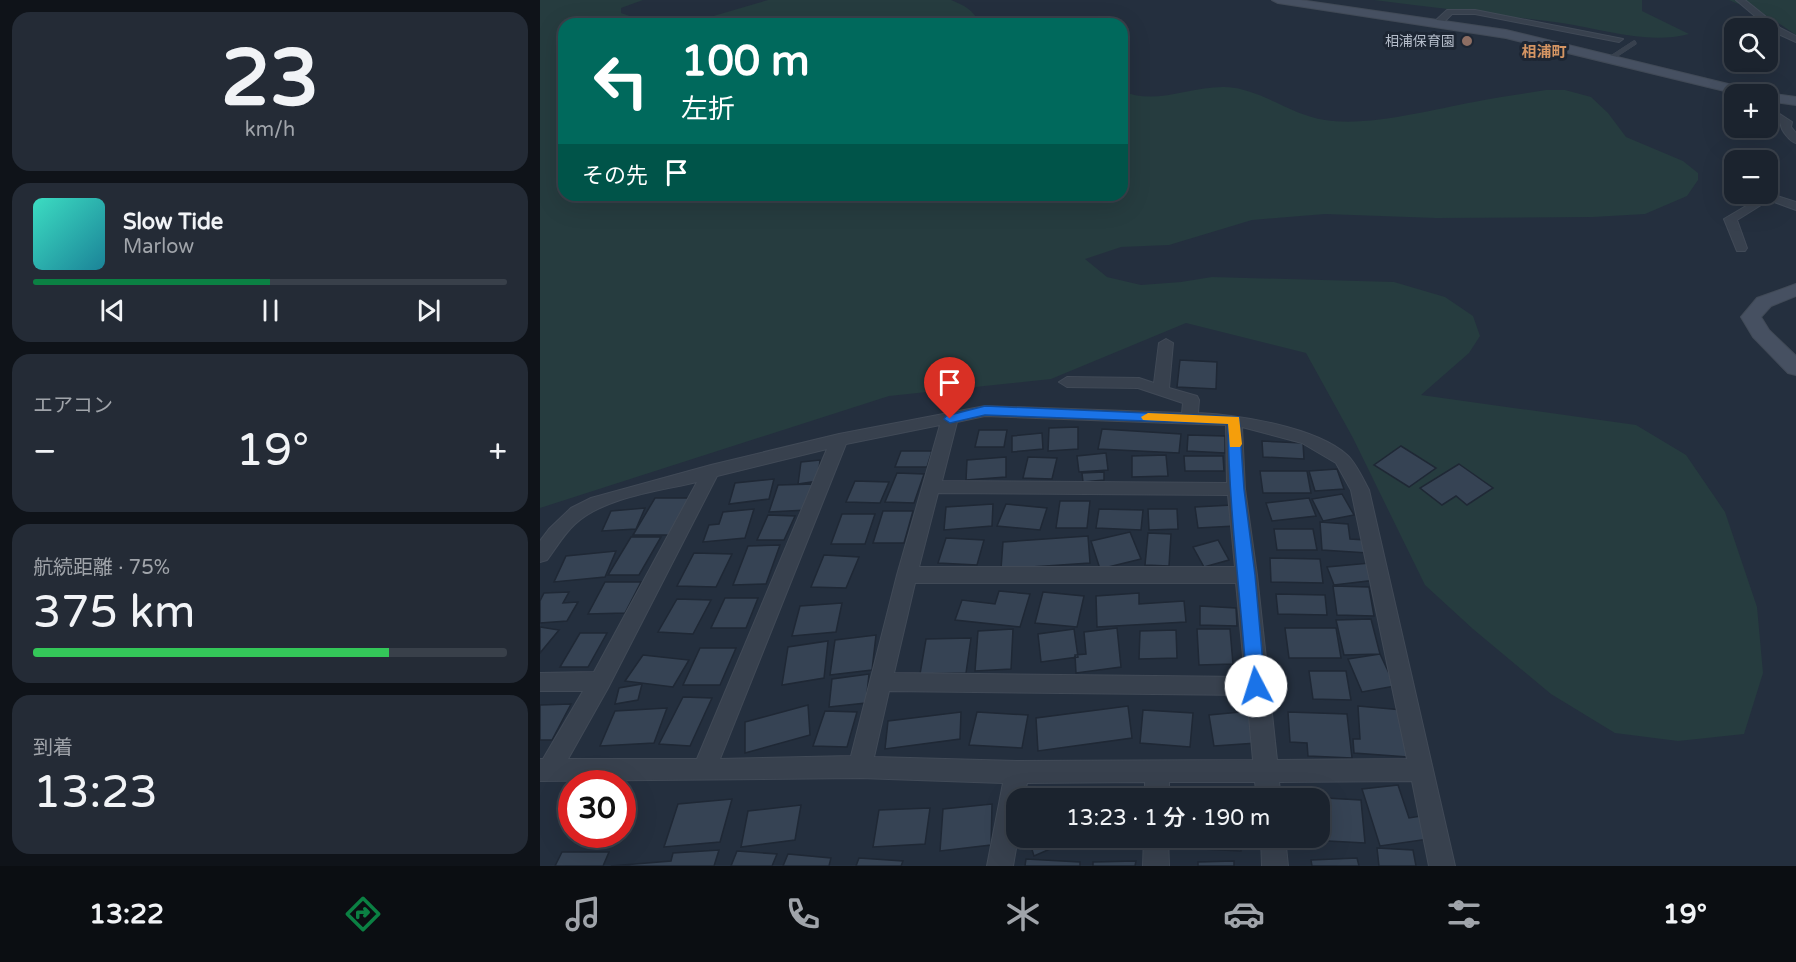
<!DOCTYPE html>
<html lang="ja">
<meta charset="utf-8">
<style>
:root{--surface:#1b232e;--page:#242b36;--text:#f1f3f6;--muted:#a0a4aa;--line:#39404a;--accent:#0b8043}
body{margin:0;font-family:"Varela Round","Noto Sans JP",sans-serif;background:var(--page);color:var(--text);height:100vh;display:flex;flex-direction:column;font-size:22px;white-space:nowrap}
*{box-sizing:border-box;margin:0}
p{font-size:20px;color:var(--muted)}
.icon{flex:none;width:33px;height:33px;fill:none;stroke:currentColor;stroke-width:2;stroke-linecap:round;stroke-linejoin:round}
.map{position:relative;flex:1;overflow:hidden}
.details{display:flex;flex-direction:column;gap:12px;padding:12px;background:#0f1319;width:540px}
.details>*{flex:none}
.top-card{position:absolute;left:18px;top:18px;width:570px;height:183px;border-radius:18px;box-shadow:0 6px 24px #0002,0 0 0 2px var(--line);background:#00695c;color:#fff;overflow:hidden}
.controls{position:absolute;left:1184px;top:18px;display:grid;gap:12px}
.controls a{display:grid;place-items:center;width:54px;height:54px;border-radius:12px;background:var(--surface);box-shadow:0 6px 24px #0002,0 0 0 2px var(--line);font-size:30px}
.speed{position:absolute;left:18px;top:770px;display:flex;gap:12px;font-size:30px;font-weight:700;text-align:center}
.speed>*{display:grid;place-content:center;width:78px;height:78px;border-radius:50%;background:var(--surface);box-shadow:0 6px 24px #0002,0 0 0 2px var(--line);line-height:1}
.speed .limit{border:9px solid #d22;background:#fff;color:#111}
.pin{position:absolute;display:grid;place-items:center;width:51px;height:51px;color:#fff;margin:-62px -26px;border-radius:50% 50% 50% 0;rotate:-45deg;box-shadow:0 0 6px #0007}
.pin .icon{rotate:45deg}
.me{position:absolute;width:66px;margin:-33px;rotate:355deg;stroke-linejoin:round;filter:drop-shadow(0 0 4px #0008)}
.turn{display:flex;align-items:center;gap:21px;height:126px;padding:0 24px;font-size:27px}
.turn .icon{width:78px;height:78px;stroke-width:2.5}
.turn b{display:block;font-size:42px;line-height:51px}
.then{display:flex;align-items:center;height:57px;padding:0 24px;background:#0003;gap:12px;font-size:22px}
.big{font-size:45px;font-weight:600;line-height:1.1}
.details .tile{flex:1;display:flex;flex-direction:column;justify-content:center;gap:9px;min-width:0;padding:0 21px;border-radius:18px;background:var(--page)}
.details .dial{align-items:center;gap:0}
.dial b{font-size:78px;line-height:1}
.song{display:flex;align-items:center;gap:18px}
.cover{width:72px;height:72px;border-radius:9px;background:linear-gradient(135deg,hsl(170 70% 55%),hsl(190 70% 35%))}
.played{height:6px;border-radius:3px;background:linear-gradient(90deg,var(--accent) 50%,var(--line) 50%)}
.keys{display:flex;justify-content:space-around;direction:ltr}
.heat{display:flex;justify-content:space-between;align-items:center;font-size:33px;direction:ltr}
.charge{height:9px;border-radius:4px;background:linear-gradient(90deg,#34c759 75%,var(--line) 0)}
.trip{position:absolute;left:466px;top:788px;width:324px;height:60px;border-radius:18px;background:var(--surface);box-shadow:0 6px 24px #0002,0 0 0 2px var(--line);font-weight:600;line-height:60px;text-align:center}
.dock{display:flex;height:96px;justify-content:space-around;align-items:center;background:#0b0e12;color:var(--muted)}
.dock .icon{width:42px;height:42px}
.dock .selected{color:var(--accent)}
.dock b{font-size:27px;color:var(--text)}
main{display:flex;flex:1;min-height:0}
.map>svg:first-child{display:block}
</style>
<main>
<section class="details">
<div class="tile dial"><b>23</b><p>km/h</p></div>
<div class="tile">
<div class="song"><i class="cover"></i><div><b>Slow Tide</b><p>Marlow</p></div></div>
<div class="played"></div>
<div class="keys"><svg class="icon" aria-label="previous" viewBox="0 0 24 24"><path d="M18 5L8 12l10 7zM5 5v14"/></svg><svg class="icon" aria-label="pause" viewBox="0 0 24 24"><path d="M8 5v14M16 5v14"/></svg><svg class="icon" aria-label="next" viewBox="0 0 24 24"><path d="M6 5l10 7-10 7zM19 5v14"/></svg></div>
</div>
<div class="tile"><p>エアコン</p>
<div class="heat"><a>−</a><b class="big">19°</b><a>+</a></div>
</div>
<div class="tile"><p>航続距離 · 75%</p><b class="big">375 km</b><div class="charge"></div></div>
<div class="tile"><p>到着</p><b class="big">13:23</b></div>
</section>
<div class="map">
<svg width="1256" height="866" viewBox="0 0 1256 866">
<rect width="100%" height="100%" fill="#242f3e"/>
<path fill="#263c3f" d="M0,0H103L81,8V13L104,21L153,22L228,0H411C424,5 433,10 440,23L24,24V195H582V91C614,106 651,86 685,87C720,88 750,115 785,120C828,127 890,110 934,102C958,97 982,94 1006,90H1025L1051,97L1068,113L1086,137L1143,161L1158,173V180L1147,196L1105,214L1053,217L896,218L785,214L712,220L629,245L581,247L545,259L567,277L601,285L641,282L672,277L854,282L905,297L933,316L940,336L929,353L881,395L1096,425L1146,455L1185,512L1217,607L1223,673L1204,734L1138,741L1075,733L1011,694L933,629L885,585L813,438L766,353L646,323L511,379L349,396L0,508Z
M834,0H1102V11L1149,34C1107,45 1063,29 1022,23C959,15 896,8 834,0Z
M1189,0H1256V35L1231,18Z"/>
<path fill="#364354" stroke="#1f2835" stroke-width="1.5" d="M640,360L677,362L676,389L637,387Z
M538,427V449L508,451L509,428Z
M562,429L641,434L639,453L558,449Z
M439,430H467L464,447H435Z
M502,433L503,449L472,452V436Z
M648,435L685,436V453L647,451Z
M722,441L763,443L764,459L723,457Z
M861,446L896,468L869,487L834,465Z
M361,451H392L387,467H355Z
M566,453L568,470L539,472L537,456Z
M626,455L628,476L592,477V456Z
M644,456H683L684,471H645Z
M466,457V477L426,480L427,460Z
M488,457L517,458L512,479L483,478Z
M280,460L278,481L258,484L261,462Z
M919,464L953,488L927,505L916,496L902,505L880,488Z
M797,469L804,489L775,491L769,471Z
M720,471H767L771,493H723Z
M564,472V480L543,482L542,473Z
M357,473L384,474L374,503L345,502Z
M234,479L229,499L189,504L195,483Z
M315,481L349,482L340,503L306,502Z
M275,484L267,510L229,512L238,485Z
M802,494L814,515L783,521L772,499Z
M115,498H149L129,535H93Z
M769,498L776,516L732,521L726,503Z
M520,501H550L547,528H516Z
M453,504L452,526L404,530L406,507Z
M466,504L507,508L500,530L457,526Z
M692,505L695,526L658,528L655,507Z
M105,508L96,529L62,531L71,511Z
M214,509L205,538L163,542L169,525L179,524L183,512Z
M559,509L603,510L601,530L556,528Z
M608,509H637L638,529L609,530Z
M343,511H373L364,543H333Z
M302,514H335L325,544H291Z
M228,515L255,516L244,540H217Z
M780,522L808,524L810,539L826,540L828,553L782,550Z
M734,529H773L777,550H737Z
M590,532L601,559L560,569L551,541Z
M608,533L631,534L629,566L605,565Z
M548,536L550,563L461,569L463,542Z
M91,537H121L99,575H68Z
M406,538L444,540L437,565L398,563Z
M678,540L689,560L664,567L653,547Z
M240,545L226,584L193,585L208,546Z
M76,551L65,577L14,582L26,556Z
M154,553L192,554L176,587L137,586Z
M284,555L319,557L306,588L271,587Z
M730,558L780,559L783,583L731,582Z
M830,563L836,580L794,585L787,567Z
M65,582H101L85,613L48,614Z
M793,586L829,587L834,616L797,615Z
M459,591L490,594L480,627L415,620L422,600L455,604Z
M29,592L23,603L38,602L27,621L0,623V601L4,593Z
M503,592L544,596L537,627L495,623Z
M599,593V604L644,601L646,622L557,627L556,596Z
M736,594L785,595L787,615L738,614Z
M185,598H218L206,628H171Z
M137,599L171,600L153,634L118,632Z
M302,603L296,632L252,636L260,606Z
M660,606L696,608L697,626L660,625Z
M831,619L840,654L804,655L796,620Z
M0,627L19,630L0,653Z
M577,628L581,667L536,673L535,655L546,654L544,632Z
M745,628H796L801,658H749Z
M473,629L471,669L435,671L438,631Z
M534,629L538,657L501,662L498,634Z
M657,629H690L693,664L659,665Z
M636,630L637,658L599,659L600,631Z
M40,633H67L48,667H20Z
M336,635L332,670L290,675L295,640Z
M431,638L426,673L380,674L386,639Z
M288,641L284,678L242,685L248,647Z
M160,648H196L180,685H143Z
M840,654L855,686L822,692L808,659Z
M103,655L149,660L133,687L85,681Z
M769,671H806L811,700L773,699Z
M329,674L326,703L289,707L292,679Z
M102,684L98,700L75,704L79,688Z
M143,697L172,698L150,746L119,744Z
M31,704L12,740H0V705Z
M268,705L270,735L205,753V722Z
M588,706L592,738L498,751L496,718Z
M818,706L863,710L868,757L814,753L813,739H820Z
M127,708L114,743L60,746L75,711Z
M603,710L653,713L650,747L600,743Z
M285,711L317,712L307,747L273,746Z
M711,711L717,743L674,746L669,715Z
M421,712L420,739L345,749L348,721Z
M437,712L488,715L482,748L429,745Z
M748,712L807,714L812,758L768,756L767,743L750,742Z
M858,785L869,818L881,816L889,839L840,846L822,789Z
M662,794L700,796V798H662Z
M767,797L821,800L825,843L770,840L769,837H780V798Z
M192,799L180,842L124,847L138,804Z
M452,804L451,845L400,851L403,809Z
M261,805L255,840L201,847L208,811Z
M390,808L385,844L333,847L339,810Z
M488,837H538L494,856Z
M560,837H608L607,848L559,845Z
M662,837H701V851L662,849Z
M837,848L873,850L876,866H839Z
M179,850L174,866H71L131,861L133,853Z
M197,851L237,854L232,866H191Z
M22,852H69L63,866H15Z
M248,854L291,858L289,866H243Z
M319,858L363,861L361,866H316Z
M817,858L819,866H772L771,860Z
M486,859L540,862V866H485Z
M596,861L595,866H553V862Z
M694,861V866H658V862Z"/>
<g fill="none" stroke-linecap="round" stroke-linejoin="round">
<g stroke="#414a57" stroke-width="5">
<path id="lane" d="M1068,60L1094,43"/>
</g>
<g stroke="#414a57" stroke-width="2">
<path id="street" d="M1196,0H1205L1240,28L1256,36V42L1234,32Z
M907,10H935L1083,39L1079,42L935,14H912L900,26H894V22Z
M1211,91L1216,94H1205L1207,92Z
M1227,106L1252,122L1251,127L1256,133V143C1250,142 1240,129 1241,124L1227,114Z
M1228,193L1256,202V210L1229,200L1197,220L1207,248L1205,251H1197L1184,219Z
M626,339L633,343L629,388L657,396L659,400L658,413C699,415 776,427 807,455C816,463 823,479 829,490L915,866H889L872,781L739,782L741,798H717L715,782H629V798H605V782L487,783L484,798H477L478,837L473,866H447L463,783L320,778L0,781V759H3L43,691H0V673L54,672L157,482C120,491 64,497 35,524C24,534 16,548 7,560L0,562V541L9,529L31,508L51,498L171,465L299,434L445,406L642,413L643,403L598,388L527,387L519,382L527,377L599,378L614,383L619,343ZM445,416L686,425L687,483L402,481L417,422ZM400,425L357,575L311,756L180,759L306,444ZM702,427L762,443L796,463L811,490L867,759L737,760L717,575L705,489ZM287,449L157,759H28L68,688L177,476ZM398,493L688,495L695,567H379ZM375,583H696L705,677L354,673ZM349,691L707,695L713,760L477,761L334,757Z
M604,837H628L629,866H603Z
M721,837H745L748,866H722Z"/>
</g>
<g stroke="#414a57" stroke-width="2">
<path id="secondary" d="M732,0H760L966,30L1217,91L1219,94H1197L966,38L738,3Z
M1227,93L1256,97V105L1227,101V94H1222Z
M1256,284V296L1231,306L1221,317L1229,330L1256,356V375L1248,373L1213,337L1201,317L1217,298Z"/>
</g>
<use href="#lane" stroke="#38414e" stroke-width="4.5"/>
<use href="#street" fill="#38414e" fill-rule="evenodd"/>
<use href="#secondary" fill="#465061" fill-rule="evenodd"/>
</g>
<path fill="#1a73e8" stroke="#114b97" stroke-width="1.5" d="M445,406L699,417L704,489L715,575L725,686L722,691L716,694L709,691L707,686C701,599 689,512 688,424L445,415L410,423L404,419L406,416Z"/>
<path fill="#f59e0b" d="M608,413L699,417L702,444L700,447H690L688,424L603,420L601,417Z"/>
<circle fill="#8d6e63" stroke="#1d2633" stroke-width="2" cx="927" cy="41" r="6"/>
<g text-anchor="middle" dominant-baseline="central" stroke-width="6" stroke-linejoin="round" paint-order="stroke">
<g font-size="14" fill="#b4bcc9" stroke="#1d2633" text-anchor="end">
<text x="915" y="41">相浦保育園</text>
</g>
<g font-size="15" font-weight="bold" fill="#d59563" stroke="#1d2633">
<text x="1004" y="52">相浦町</text>
</g>
</g>
</svg>
<div class="controls">
<a><svg class="icon" aria-label="search" viewBox="0 0 24 24"><circle cx="10" cy="10" r="6"/><path d="M15 15l6 6"/></svg></a>
<a>+</a>
<a>−</a>
</div>
<div class="speed"><div class="limit">30</div></div>
<div class="pin" style="left:410px;top:419px;background:#d93025"><svg class="icon" aria-label="arrive" viewBox="0 0 24 24"><path d="M6 21V4h12l-3 4 3 4H6"/></svg></div>
<svg class="me" style="left:716px;top:686px" viewBox="-20 -20 40 40"><circle r="19" fill="#fff"/><path d="M0-13L10 11 0 6-10 11z" fill="#1a73e8"/></svg>
<div class="trip">13:23 · 1 分 · 190 m</div>
<div class="top-card">
<div class="turn"><svg class="icon" aria-label="left" viewBox="0 0 24 24"><path d="M17 20v-9H6M10 6l-5 5 5 5"/></svg><div><b>100 m</b>左折</div></div>
<div class="then">その先<svg class="icon" aria-label="arrive" viewBox="0 0 24 24"><path d="M6 21V4h12l-3 4 3 4H6"/></svg></div>
</div>
</div>
</main>
<nav class="dock">
<b>13:22</b>
<svg class="icon selected" aria-label="directions" viewBox="0 0 24 24"><path d="M12 3l9 9-9 9-9-9zM9 14v-3h6M13 9l2 2-2 2"/></svg>
<svg class="icon" aria-label="music" viewBox="0 0 24 24"><path d="M9 18V5l10-2v13"/><circle cx="6" cy="18" r="3"/><circle cx="16" cy="16" r="3"/></svg>
<svg class="icon" aria-label="phone" viewBox="0 0 24 24"><path d="M5 4h4l2 5-3 2q2 4 5 5l2-3 5 2v4C11 20 4 13 5 4z"/></svg>
<svg class="icon" aria-label="climate" viewBox="0 0 24 24"><path d="M12 3v18M4 7l16 10M4 17L20 7"/></svg>
<svg class="icon" aria-label="car" viewBox="0 0 24 24"><path d="M5 17H2v-5l4-1 3-4h7l3 4 3 1v5h-3M9 17h6M6 11h13"/><circle cx="7" cy="17" r="2"/><circle cx="17" cy="17" r="2"/></svg>
<svg class="icon" aria-label="filters" viewBox="0 0 24 24"><path d="M4 7h16M4 17h16"/><circle cx="9" cy="7" r="2"/><circle cx="15" cy="17" r="2"/></svg>
<b>19°</b>
</nav>
